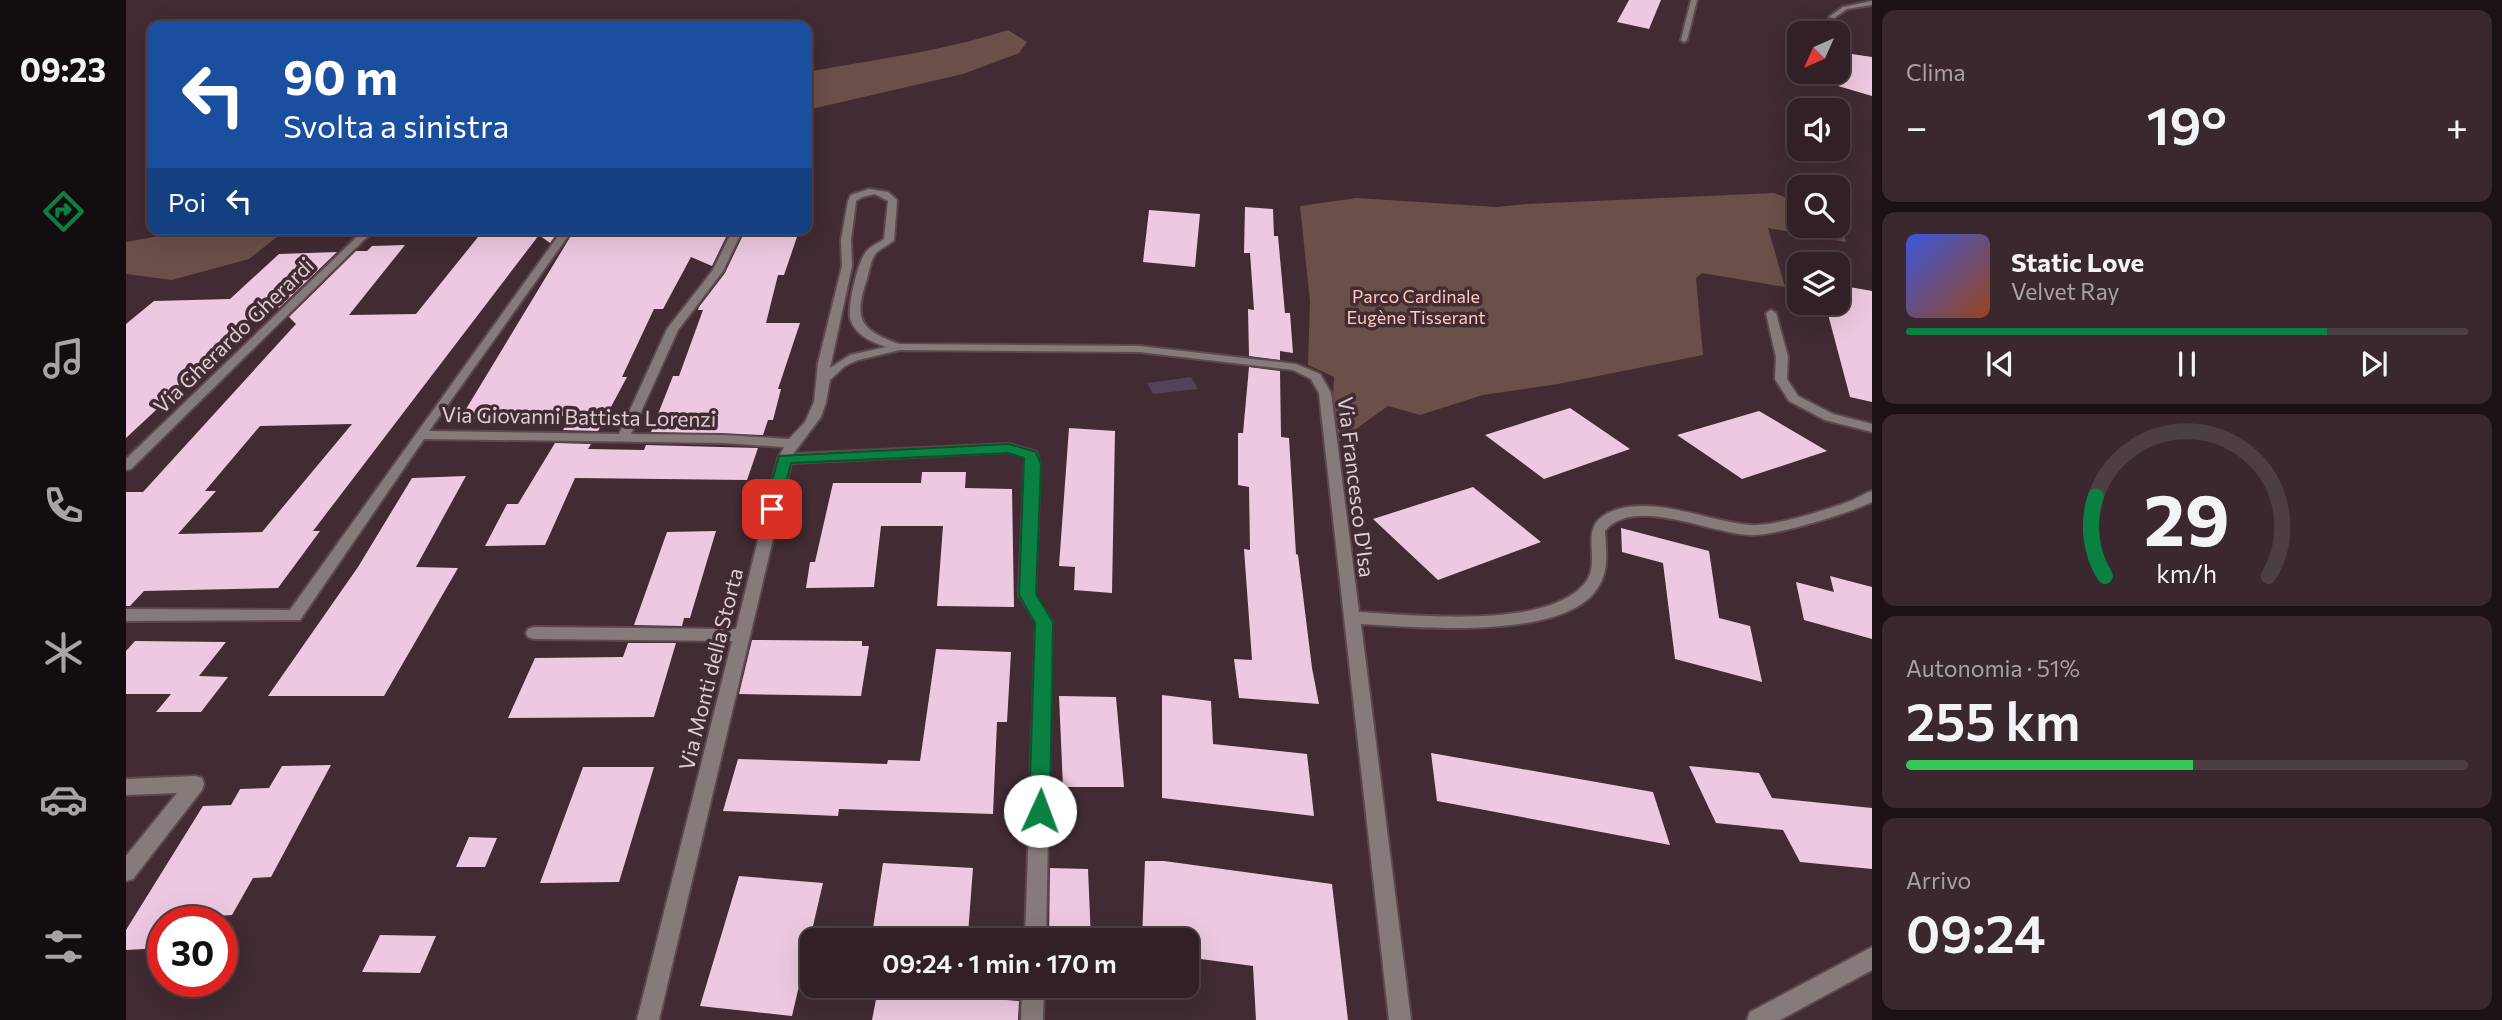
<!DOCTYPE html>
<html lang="it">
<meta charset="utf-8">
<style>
:root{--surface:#322026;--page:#3a282e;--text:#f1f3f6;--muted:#a8a3a7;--line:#4d3e43;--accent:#0b8043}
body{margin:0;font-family:Commissioner,sans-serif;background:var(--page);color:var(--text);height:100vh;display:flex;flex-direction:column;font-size:26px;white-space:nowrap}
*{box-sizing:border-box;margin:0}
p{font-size:23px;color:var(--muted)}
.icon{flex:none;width:38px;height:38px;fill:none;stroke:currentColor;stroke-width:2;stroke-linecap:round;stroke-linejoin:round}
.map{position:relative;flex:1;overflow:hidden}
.side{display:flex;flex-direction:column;gap:10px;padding:10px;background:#1c1215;width:630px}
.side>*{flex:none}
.banner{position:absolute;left:21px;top:21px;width:665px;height:214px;border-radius:14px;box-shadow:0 7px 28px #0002,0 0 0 2px var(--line);background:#1a4fa0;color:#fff;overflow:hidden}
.needle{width:46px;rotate:225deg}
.buttons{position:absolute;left:1661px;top:21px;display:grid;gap:14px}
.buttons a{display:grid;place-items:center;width:63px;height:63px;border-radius:14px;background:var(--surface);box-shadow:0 7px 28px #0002,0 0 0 2px var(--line);font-size:35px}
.speed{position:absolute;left:21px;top:906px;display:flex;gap:14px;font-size:35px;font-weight:700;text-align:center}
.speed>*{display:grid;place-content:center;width:91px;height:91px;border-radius:50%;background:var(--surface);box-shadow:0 7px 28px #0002,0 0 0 2px var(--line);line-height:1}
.speed .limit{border:10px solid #d22;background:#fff;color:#111}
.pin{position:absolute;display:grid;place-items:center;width:60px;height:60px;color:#fff;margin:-30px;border-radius:14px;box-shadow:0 4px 10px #0006}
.me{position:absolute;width:77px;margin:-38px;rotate:2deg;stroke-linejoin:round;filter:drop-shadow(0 0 5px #0008)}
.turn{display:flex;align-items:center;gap:24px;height:147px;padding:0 21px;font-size:32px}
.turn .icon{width:91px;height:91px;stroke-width:2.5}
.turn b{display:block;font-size:49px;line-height:60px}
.then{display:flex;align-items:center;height:66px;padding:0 21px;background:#0003;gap:14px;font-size:26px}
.big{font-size:52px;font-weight:600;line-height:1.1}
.side .tile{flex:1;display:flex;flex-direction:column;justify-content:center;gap:10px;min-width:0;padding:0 24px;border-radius:14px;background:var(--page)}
.side .dial{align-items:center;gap:0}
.dial svg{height:182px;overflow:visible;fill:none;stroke:var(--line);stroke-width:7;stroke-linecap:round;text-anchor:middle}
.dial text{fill:var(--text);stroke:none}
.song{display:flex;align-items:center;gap:21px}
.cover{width:84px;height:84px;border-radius:10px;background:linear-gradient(135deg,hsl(230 70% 55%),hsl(20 70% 35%))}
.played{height:7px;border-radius:4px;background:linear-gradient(90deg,var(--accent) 75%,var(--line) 75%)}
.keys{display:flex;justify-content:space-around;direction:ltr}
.heat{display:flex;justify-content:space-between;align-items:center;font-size:38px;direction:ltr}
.charge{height:10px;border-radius:5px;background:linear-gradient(90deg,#34c759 51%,var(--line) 0)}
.trip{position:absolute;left:674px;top:928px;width:399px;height:70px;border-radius:14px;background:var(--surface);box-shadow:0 7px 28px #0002,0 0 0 2px var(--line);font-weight:600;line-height:70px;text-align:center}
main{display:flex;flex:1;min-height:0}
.tabs{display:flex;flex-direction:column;width:126px;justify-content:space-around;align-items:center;background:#140d0f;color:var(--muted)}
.tabs .icon{width:49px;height:49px}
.tabs .selected{color:var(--accent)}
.tabs b{font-size:32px;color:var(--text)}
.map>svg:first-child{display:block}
</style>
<main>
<nav class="tabs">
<b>09:23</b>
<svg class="icon selected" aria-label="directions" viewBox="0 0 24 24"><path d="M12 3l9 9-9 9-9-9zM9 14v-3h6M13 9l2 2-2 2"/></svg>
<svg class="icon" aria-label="music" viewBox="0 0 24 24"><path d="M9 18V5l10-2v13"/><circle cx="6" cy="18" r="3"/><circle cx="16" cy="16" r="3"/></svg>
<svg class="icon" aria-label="phone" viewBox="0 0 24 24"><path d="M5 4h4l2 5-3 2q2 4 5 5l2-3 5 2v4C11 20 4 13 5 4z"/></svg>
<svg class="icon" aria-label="climate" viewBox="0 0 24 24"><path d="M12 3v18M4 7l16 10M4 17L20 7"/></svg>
<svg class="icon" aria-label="car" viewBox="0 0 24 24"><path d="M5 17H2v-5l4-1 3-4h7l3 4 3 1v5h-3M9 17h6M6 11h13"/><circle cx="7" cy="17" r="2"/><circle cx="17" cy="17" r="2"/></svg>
<svg class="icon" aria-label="filters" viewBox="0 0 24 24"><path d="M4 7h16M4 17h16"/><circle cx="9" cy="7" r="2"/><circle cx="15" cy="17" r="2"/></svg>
</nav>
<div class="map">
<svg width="1746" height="1020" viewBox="0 0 1746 1020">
<rect width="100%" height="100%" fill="#422b33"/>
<path fill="#6a5049" d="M882,30L901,42L893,53L837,74L681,110V72C751,59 813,52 882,30Z
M1648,193L1673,203V226H1712V218L1720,242L1642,228L1659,287L1576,273L1570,278L1577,355L1432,384L1357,395L1294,415L1262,406L1205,447L1208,377L1182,365L1184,301L1174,206L1231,198L1370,207L1401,204Z
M72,229H161L123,259L46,280L0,274V242Z"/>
<path fill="#55415a" d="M1065,377L1072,389L1027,394L1021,383Z"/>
<path fill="#ecc9e0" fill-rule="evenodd" d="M1503,0H1535L1523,29L1491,22Z
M1712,52L1746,57V96L1712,86Z
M1119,207L1147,209L1148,236H1152L1159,313H1164L1167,353L1154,351V360L1123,356L1122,309L1128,310L1124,253H1118Z
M1023,210L1074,214L1069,267L1017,262Z
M364,229H434L424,243L413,235L187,531H194L152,588L18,591L4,606H0V492H17L170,324L163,317L230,251H241L246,246L279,245L223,315L290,314L352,237H357ZM226,424L136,532L52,534L90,491H79L134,426Z
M449,229H593L590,236L601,235L586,266L565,257L537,309H528L496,377H501L472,431L437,430L445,418L439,416L334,419Z
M672,234L658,275H652L640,323H674L652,389H655L647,420H642L637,435L525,432L547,376H553L577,310H572L573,307L599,273L617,235Z
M211,252L153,308L147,301L0,438V324L28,301L104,299L153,254Z
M1712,285L1746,291V402L1724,397L1699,303H1712Z
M1123,367L1154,371L1155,437L1163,438L1170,554L1172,555L1186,668L1193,704L1113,698L1108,659L1126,660L1118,549L1124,550L1123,487L1112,485V433H1117Z
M1444,408L1504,449L1418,479L1359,435Z
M1633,411L1701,451L1616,479L1551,435Z
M943,428L989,431L986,593L948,590L949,567L933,566Z
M429,443L465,444L462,449L518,450L520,445L632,448L621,480L449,478L419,545L359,546L381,504H392Z
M796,472H840L839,488L886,489L888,607L811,606L817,526H755L748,587L680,588L684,562H689L707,483H795Z
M340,476L290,567L332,568L258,696H142L232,567L286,478Z
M1347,487L1415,542L1312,580L1247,519Z
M1495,528L1583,551L1593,618L1624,626L1636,682L1549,659L1537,563L1496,552Z
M590,531L564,618H558L556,626L508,625L541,532Z
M1704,576L1746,587V639L1678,620L1670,582L1708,592Z
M626,640L736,641V646H743L735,696L613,694Z
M9,641L100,642L73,676L102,677L75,712H30L45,694H0V651Z
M502,643H550L528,717L382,718L409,658L497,657Z
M810,649L885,652L881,722H871L867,814L713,809L712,816L597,811L612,759L761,764L762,760L794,761Z
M1036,695L1085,701L1087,744L1181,754L1188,816L1036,798Z
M933,696L990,697L998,787H937Z
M1305,753L1527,792L1544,845L1311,801Z
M205,765L145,877L127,878L106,915L58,918L56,922H37V948L0,950V930L77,806L105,805L114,789L143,788L156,766Z
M1563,766L1633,773L1646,798L1746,808V869L1674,862L1657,830L1590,823Z
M457,767H528L493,882L414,883Z
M343,837L371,838L359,867H330Z
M1019,861H1038L1206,884L1222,1020H1130L1127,966L1060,957V940H1016Z
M757,863L847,868L842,934L747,928Z
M924,868L962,869L965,940H923Z
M613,876L697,883L666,1016L574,1006Z
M254,935L310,936L294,973L236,972Z
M752,989L893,1001L892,1020H746Z"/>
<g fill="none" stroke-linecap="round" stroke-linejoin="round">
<g stroke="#5e484f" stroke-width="4">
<path id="minor" d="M1565,0H1571L1561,40L1558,42L1555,40Z
M1746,1V5L1721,9L1708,18L1703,17L1717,7Z
M743,189L762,192L771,200L768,240C763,245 755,248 750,253C745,259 743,271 741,279C727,319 734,330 773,344L1013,346L1170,364L1194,374L1205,393L1233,612C1288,615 1421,630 1459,583C1479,558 1445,522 1493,509C1532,498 1583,521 1624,525C1648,527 1703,509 1727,500C1733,497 1739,493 1746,491V502C1721,514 1655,534 1628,535C1588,536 1508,494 1479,531C1480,549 1483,568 1474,584C1445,642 1290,627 1235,624L1285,1020H1263L1193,393L1185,379L1167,370L1013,352L774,350L732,360L719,366L704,380L700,402L695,417L667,454L883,444L910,452L914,464L909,595L926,622L920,940H899L910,622L893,595L899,457L882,452L665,463L533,1020H511L606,641L408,639L402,637L400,633L402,629L408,627L610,629L652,459L658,447L598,443L298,439L174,620L0,621V609L164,610L437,229H447L303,431L493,434L541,329L587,270L607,229H617L597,271L552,330L505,434L598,435L663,439L679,422L688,402L692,363L716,266L715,240L722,201L725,195ZM749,194L762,201L758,239C753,243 744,246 740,252C732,261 720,310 725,321C731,336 746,342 760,347L724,355L704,368L726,266L725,240L730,201L736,197Z
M238,230L246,232L5,469L0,470V459Z
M1645,310L1650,313L1662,357L1661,379L1672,396L1707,414L1746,424V432L1699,420L1663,401L1649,379L1650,357L1640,313Z
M69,776L76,778L78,784L76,790L7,879L0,881V856L51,793L0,795V779Z
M1746,947V970L1654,1020H1621L1624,1012Z
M896,985H918L917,1020H895Z"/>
</g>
<use href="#minor" fill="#877a7a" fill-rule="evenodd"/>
</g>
<path fill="#0b8043" stroke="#07532c" stroke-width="2" d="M883,444L910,452L915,464L910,594L927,622L924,811L921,818L914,821L906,818L903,811L909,623L893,595L898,458L882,453L665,463L654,509L646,515L638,509L653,456Z"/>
<g text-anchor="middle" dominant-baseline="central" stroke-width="7" stroke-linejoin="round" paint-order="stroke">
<g font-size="18" fill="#ffcbbc" stroke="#422b33">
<text x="1290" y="296">Parco Cardinale<tspan x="1290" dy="21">Eugène Tisserant</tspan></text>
</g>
<g font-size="21" fill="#dccdd1" stroke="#422b33">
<text transform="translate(107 335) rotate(-44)">Via Gherardo Gherardi</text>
<text transform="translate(453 416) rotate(1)">Via Giovanni Battista Lorenzi</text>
<text transform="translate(1231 487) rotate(83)">Via Francesco D'Isa</text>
<text transform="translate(584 669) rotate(-76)">Via Monti della Storta</text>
</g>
</g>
</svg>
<div class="buttons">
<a><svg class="needle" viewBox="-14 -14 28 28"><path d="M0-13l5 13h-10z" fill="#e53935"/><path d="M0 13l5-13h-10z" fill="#a8a3a7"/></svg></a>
<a><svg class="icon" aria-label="sound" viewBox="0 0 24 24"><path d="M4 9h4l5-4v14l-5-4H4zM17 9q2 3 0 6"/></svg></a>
<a><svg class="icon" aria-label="search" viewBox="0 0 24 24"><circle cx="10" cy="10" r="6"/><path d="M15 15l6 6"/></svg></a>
<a><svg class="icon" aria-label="layers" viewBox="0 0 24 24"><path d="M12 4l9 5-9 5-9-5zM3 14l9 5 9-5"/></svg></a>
</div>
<div class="speed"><div class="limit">30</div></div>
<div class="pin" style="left:646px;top:509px;background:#d93025"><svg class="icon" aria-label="arrive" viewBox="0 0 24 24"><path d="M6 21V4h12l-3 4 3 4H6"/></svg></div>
<svg class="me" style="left:914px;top:811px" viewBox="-20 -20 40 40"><circle r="19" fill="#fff"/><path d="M0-13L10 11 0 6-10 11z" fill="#0b8043"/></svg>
<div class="trip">09:24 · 1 min · 170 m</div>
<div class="banner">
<div class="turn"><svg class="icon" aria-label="left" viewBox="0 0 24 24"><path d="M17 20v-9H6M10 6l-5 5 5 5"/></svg><div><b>90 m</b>Svolta a sinistra</div></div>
<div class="then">Poi<svg class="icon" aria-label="left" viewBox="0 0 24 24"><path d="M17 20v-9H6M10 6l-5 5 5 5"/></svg></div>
</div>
</div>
<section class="side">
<div class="tile"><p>Clima</p>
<div class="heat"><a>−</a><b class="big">19°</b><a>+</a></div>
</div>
<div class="tile">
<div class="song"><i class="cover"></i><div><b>Static Love</b><p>Velvet Ray</p></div></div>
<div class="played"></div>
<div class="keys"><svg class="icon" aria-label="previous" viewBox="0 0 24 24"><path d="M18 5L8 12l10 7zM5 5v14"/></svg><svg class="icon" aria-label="pause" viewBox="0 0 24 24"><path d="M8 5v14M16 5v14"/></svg><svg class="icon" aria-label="next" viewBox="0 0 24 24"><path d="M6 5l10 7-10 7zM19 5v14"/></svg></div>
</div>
<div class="tile dial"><svg viewBox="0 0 100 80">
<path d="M14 69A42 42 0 1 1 86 69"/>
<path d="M14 69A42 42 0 0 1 10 34" stroke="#0b8043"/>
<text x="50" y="56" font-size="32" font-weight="700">29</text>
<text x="50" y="72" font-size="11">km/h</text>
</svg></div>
<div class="tile"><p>Autonomia · 51%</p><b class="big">255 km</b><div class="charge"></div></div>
<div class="tile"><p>Arrivo</p><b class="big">09:24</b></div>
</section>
</main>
